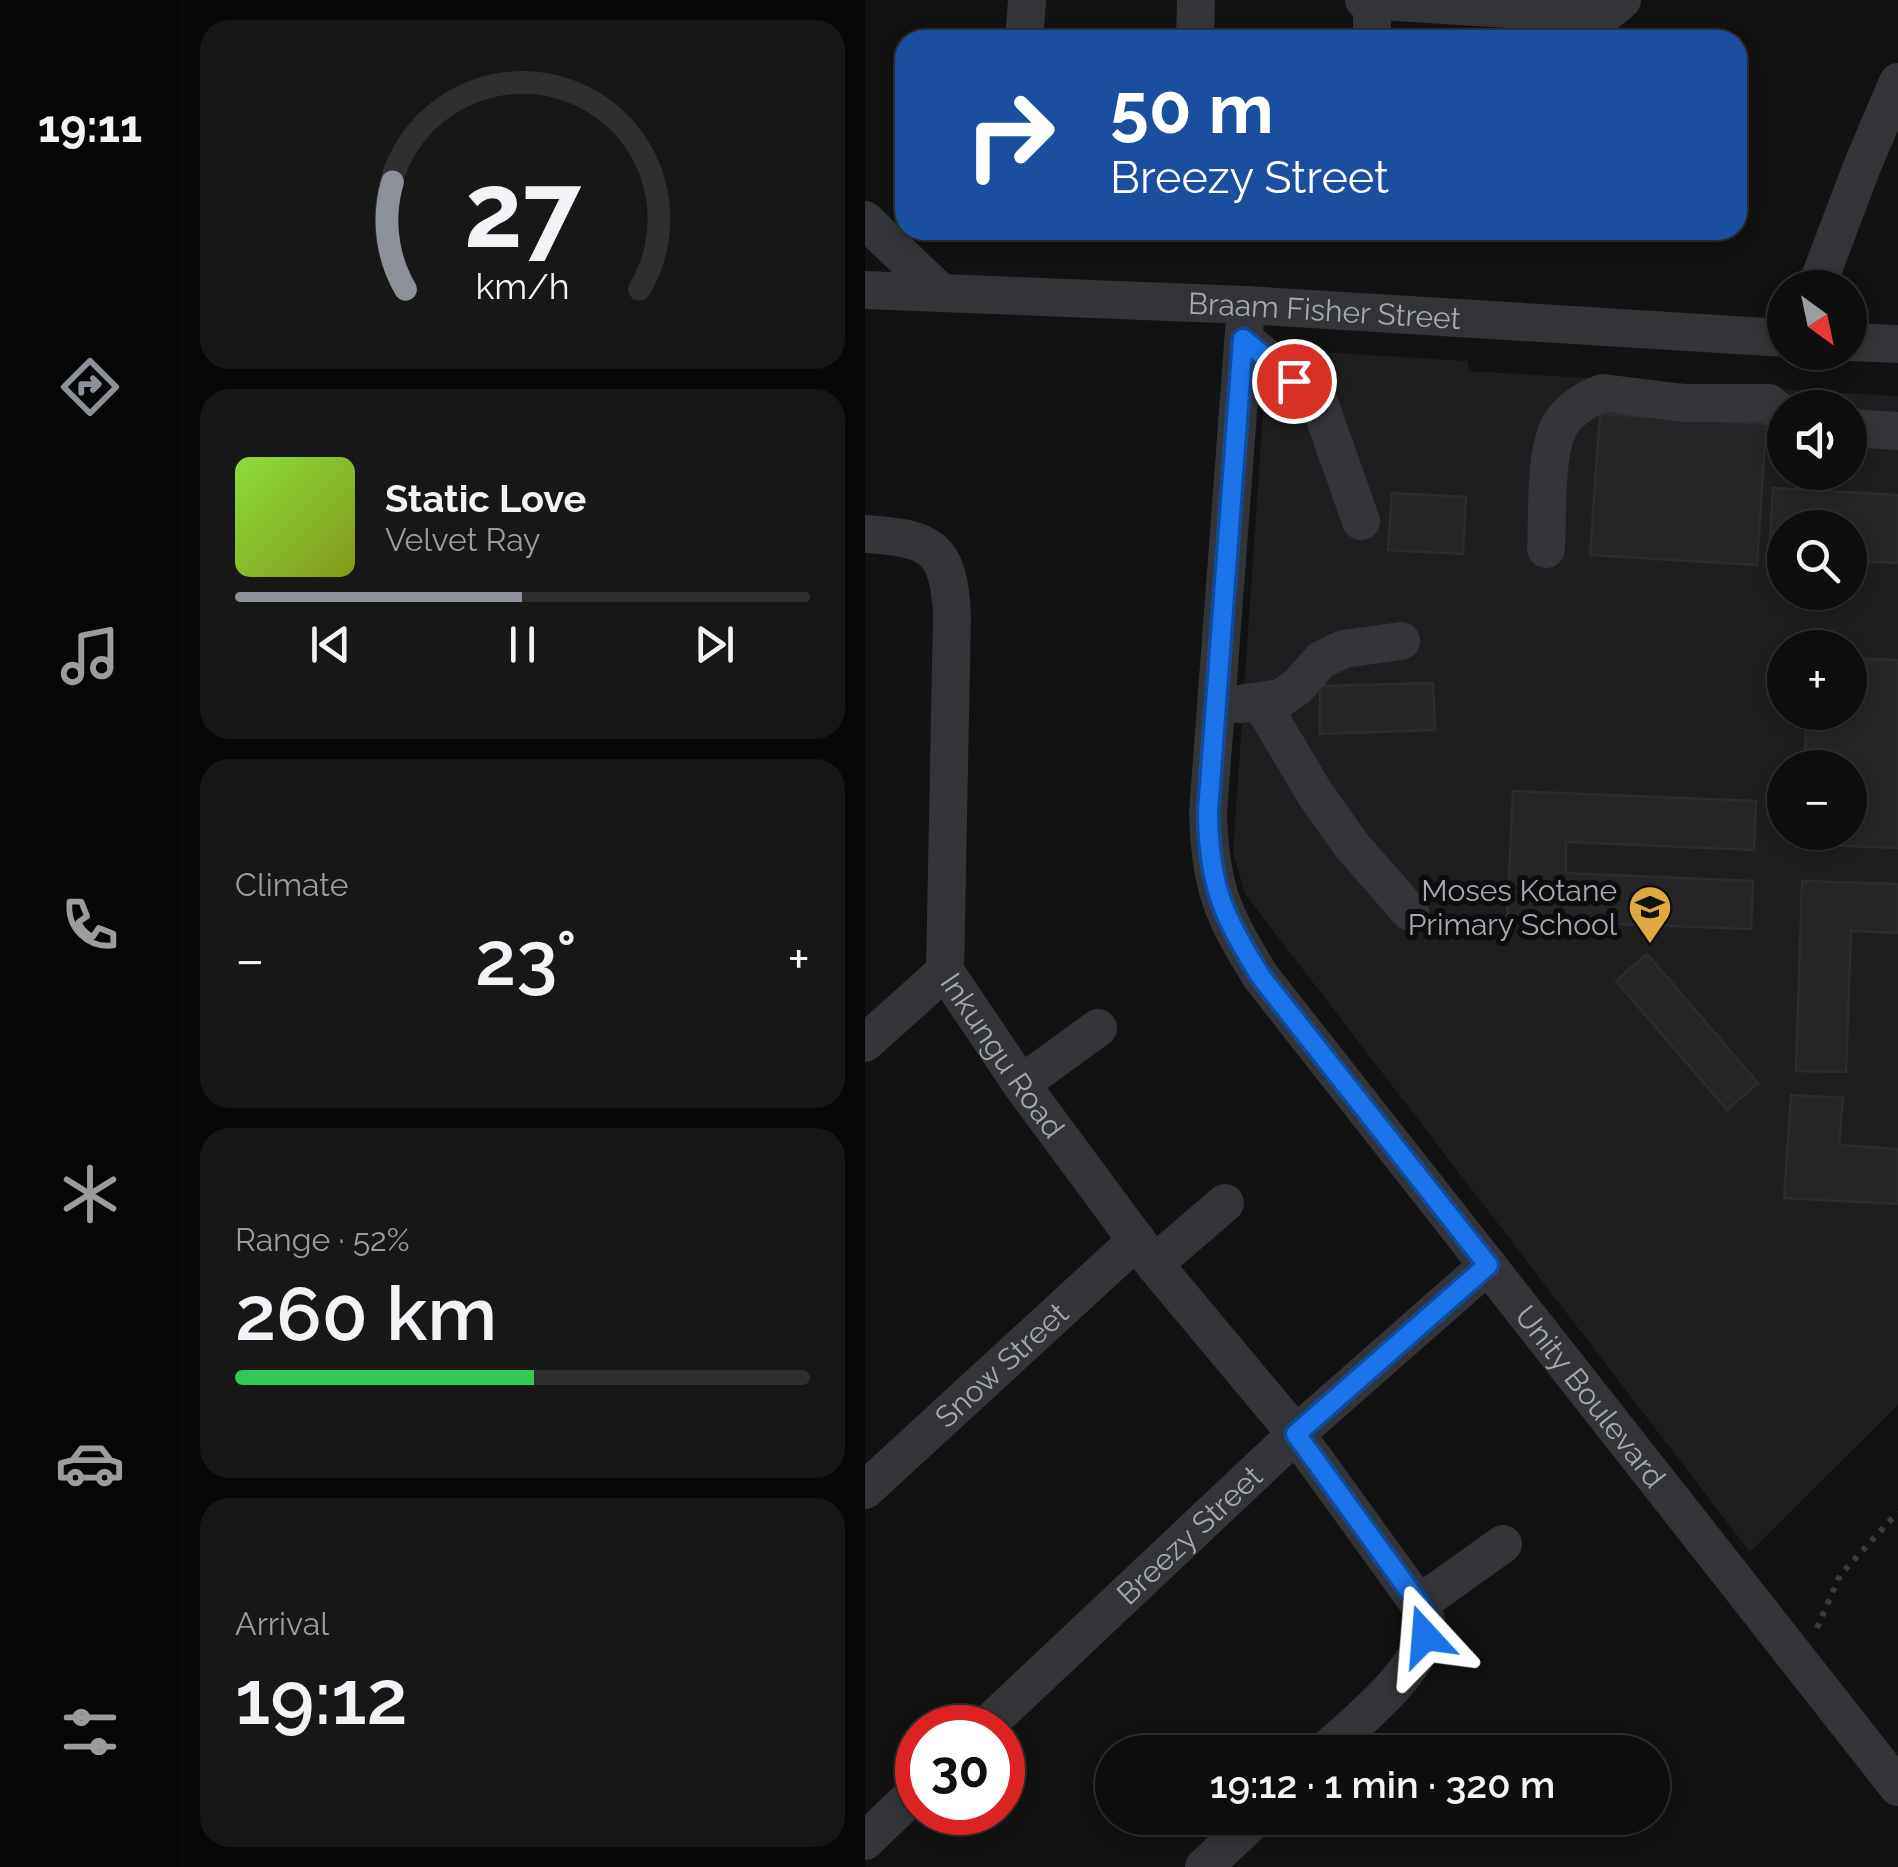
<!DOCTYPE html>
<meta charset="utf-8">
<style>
:root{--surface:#0e0e0e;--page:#171717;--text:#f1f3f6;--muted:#9b9c9e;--line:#2e2e2e;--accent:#8c9099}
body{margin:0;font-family:Raleway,sans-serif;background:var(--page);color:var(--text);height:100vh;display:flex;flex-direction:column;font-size:38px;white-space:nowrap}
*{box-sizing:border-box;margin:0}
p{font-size:32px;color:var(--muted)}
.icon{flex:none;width:55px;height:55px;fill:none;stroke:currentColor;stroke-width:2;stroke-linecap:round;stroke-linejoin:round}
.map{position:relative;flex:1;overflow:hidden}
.side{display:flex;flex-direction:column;gap:20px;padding:20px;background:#080808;width:685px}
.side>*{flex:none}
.banner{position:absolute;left:30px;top:30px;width:852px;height:210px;border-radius:30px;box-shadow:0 5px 15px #0003,0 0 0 2px var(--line);background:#1a4fa0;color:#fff;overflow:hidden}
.needle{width:65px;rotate:147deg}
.buttons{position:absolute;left:902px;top:270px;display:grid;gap:20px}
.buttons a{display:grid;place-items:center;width:100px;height:100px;border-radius:50%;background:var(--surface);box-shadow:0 5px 15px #0003,0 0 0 2px var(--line);font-size:50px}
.speed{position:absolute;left:30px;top:1705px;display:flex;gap:20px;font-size:50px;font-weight:700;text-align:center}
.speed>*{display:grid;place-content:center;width:130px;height:130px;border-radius:50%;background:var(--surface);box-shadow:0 5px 15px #0003,0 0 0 2px var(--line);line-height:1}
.speed .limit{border:15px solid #d22;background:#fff;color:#111}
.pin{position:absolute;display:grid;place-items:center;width:85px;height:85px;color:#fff;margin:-42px;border:5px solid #fff;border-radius:50%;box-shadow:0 2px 10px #0007}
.me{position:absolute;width:110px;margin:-55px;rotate:341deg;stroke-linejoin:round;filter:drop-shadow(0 0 8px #0008)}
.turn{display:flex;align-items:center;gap:35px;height:210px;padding:0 50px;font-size:45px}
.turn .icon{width:130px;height:130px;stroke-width:2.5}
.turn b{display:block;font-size:70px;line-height:85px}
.big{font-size:75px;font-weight:600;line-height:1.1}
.side .tile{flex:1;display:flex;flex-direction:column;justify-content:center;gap:15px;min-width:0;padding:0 35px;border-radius:30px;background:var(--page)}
.side .dial{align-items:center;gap:0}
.dial svg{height:260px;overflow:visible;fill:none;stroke:var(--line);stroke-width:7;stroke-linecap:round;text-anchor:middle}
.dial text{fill:var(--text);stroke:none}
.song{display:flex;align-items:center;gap:30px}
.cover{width:120px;height:120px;border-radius:15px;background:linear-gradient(135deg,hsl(90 70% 55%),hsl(70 70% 35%))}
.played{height:10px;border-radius:5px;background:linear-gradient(90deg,var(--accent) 50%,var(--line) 50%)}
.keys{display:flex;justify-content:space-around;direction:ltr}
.heat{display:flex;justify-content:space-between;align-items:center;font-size:55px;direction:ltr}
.charge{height:15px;border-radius:8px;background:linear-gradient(90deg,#34c759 52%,var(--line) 0)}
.trip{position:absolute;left:230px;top:1735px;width:575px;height:100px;border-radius:50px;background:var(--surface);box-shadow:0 5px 15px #0003,0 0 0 2px var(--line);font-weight:600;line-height:100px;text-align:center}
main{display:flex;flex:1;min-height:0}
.menu{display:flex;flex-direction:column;width:180px;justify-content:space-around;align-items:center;background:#060606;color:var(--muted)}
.menu .icon{width:70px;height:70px}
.menu .active{color:var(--accent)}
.menu b{font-size:45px;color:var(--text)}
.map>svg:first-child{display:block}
</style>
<main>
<nav class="menu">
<b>19:11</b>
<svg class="icon active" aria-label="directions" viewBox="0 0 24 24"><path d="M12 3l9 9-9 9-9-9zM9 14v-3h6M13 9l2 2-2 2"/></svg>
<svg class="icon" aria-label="music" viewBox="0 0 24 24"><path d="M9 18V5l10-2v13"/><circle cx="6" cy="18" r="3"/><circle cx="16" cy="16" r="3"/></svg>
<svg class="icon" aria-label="phone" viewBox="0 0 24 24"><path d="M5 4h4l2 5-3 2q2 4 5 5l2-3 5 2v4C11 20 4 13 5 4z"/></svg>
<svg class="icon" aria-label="climate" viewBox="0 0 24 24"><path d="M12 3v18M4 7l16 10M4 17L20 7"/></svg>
<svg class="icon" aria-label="car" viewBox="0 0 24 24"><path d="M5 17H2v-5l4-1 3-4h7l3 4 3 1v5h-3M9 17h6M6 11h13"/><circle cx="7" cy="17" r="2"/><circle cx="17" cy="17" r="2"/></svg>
<svg class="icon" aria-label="filters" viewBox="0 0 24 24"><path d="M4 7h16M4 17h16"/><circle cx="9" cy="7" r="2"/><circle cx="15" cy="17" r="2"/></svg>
</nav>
<section class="side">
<div class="tile dial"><svg viewBox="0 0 100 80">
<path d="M14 69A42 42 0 1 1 86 69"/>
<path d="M14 69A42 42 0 0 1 10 36" stroke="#8c9099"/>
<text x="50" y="56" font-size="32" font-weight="700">27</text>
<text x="50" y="72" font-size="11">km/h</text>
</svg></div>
<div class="tile">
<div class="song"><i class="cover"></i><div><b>Static Love</b><p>Velvet Ray</p></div></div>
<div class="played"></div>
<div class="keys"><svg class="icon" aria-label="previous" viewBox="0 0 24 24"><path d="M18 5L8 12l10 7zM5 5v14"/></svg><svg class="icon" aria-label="pause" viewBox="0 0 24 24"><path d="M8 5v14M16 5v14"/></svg><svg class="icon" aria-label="next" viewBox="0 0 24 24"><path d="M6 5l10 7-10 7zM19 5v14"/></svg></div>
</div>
<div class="tile"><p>Climate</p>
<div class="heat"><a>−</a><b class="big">23°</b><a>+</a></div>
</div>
<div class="tile"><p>Range · 52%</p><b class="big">260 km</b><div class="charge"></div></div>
<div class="tile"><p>Arrival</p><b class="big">19:12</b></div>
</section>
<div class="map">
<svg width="1033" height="1867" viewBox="0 0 1033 1867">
<rect width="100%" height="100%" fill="#121213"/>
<path fill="#1e1e20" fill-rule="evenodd" d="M438,351L603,361V371L1033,396V1405L885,1552L380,894L368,852L400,383ZM920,408H985V472H920ZM920,528H985V592H920ZM920,648H985V712H920ZM920,768H985V832H920Z"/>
<path fill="#252527" stroke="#2c2c2f" stroke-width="2.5" d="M735,414L901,424L892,565L725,555Z
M908,488L1033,495V563L985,561V528H920V557L904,556Z
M527,493L601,497L598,554L523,550Z
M985,658L1033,660V848L938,844L939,832H985V768H940L941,712H985Z
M568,683L570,730L455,734V686Z
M648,791L891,801L889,850L701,842V873L888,881L886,929L642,920Z
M937,881L1033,884V933L986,931L981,1072L931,1071Z
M782,954L893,1083L862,1110L751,981Z
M926,1095L978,1098L974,1145L1033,1149V1204L919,1198Z"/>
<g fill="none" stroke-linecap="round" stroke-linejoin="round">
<path stroke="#393b3e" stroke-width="6" stroke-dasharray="5 8" stroke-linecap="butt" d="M952,1628L975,1575L1033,1512"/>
<g stroke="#333437" stroke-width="38">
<path d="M499,0L721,14L744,11L757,0"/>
<path d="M507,1V40"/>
<path d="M159,40L162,0"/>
<path d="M330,40L331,0"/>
<path d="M0,220L75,292"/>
<path d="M951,288L998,164L1033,82"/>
<path id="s1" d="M0,290L381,305L920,338"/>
<path id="s2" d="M381,305L343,813C345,886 357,915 396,977L1033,1787"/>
<path d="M379,339L454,402L496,521"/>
<path d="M985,342L1033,344"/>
<path d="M985,428L1033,431"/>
<path id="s3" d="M0,534C65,538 84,546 87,615L80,971L156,1084L289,1264L431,1434L554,1604C558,1612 562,1618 561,1626C560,1669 489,1724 459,1752"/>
<path d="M681,549C683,516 679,454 695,425C703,411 724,397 738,393L819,403H904L920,417"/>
<path d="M396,703L449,792L487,846L545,912"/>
<path d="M374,704L416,698L432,687L456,660L479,649L536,641"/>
<path d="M0,1043L80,971"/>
<path d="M156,1084L233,1028"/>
<path d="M289,1264L360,1203"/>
<path id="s4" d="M0,1490L272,1240"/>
<path d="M554,1604L638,1544"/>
<path id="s5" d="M119,1728L431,1434L623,1265"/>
<path d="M0,1841L52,1791"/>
<path d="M339,1867L391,1818"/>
</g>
</g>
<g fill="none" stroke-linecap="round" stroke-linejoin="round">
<g stroke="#114b97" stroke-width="25">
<path id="route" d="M429,381L378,339L343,812C344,887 358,915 396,977L623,1265L431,1434L554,1604L562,1620L560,1636"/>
</g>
<use href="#route" stroke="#1a73e8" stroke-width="18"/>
</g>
<defs>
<g id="school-pin" transform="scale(2.25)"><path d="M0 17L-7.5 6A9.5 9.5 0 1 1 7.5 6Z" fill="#dda940" stroke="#0d0d0e"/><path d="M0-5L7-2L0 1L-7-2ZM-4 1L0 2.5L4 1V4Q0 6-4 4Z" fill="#111"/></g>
</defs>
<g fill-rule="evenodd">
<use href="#school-pin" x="785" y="907"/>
</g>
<g text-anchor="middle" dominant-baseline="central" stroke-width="10" stroke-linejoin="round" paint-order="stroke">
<g font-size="30" fill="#a5a8b2" stroke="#0d0d0e">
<text stroke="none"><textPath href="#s1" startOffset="460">Braam Fisher Street</textPath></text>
<text stroke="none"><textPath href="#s3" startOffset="598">Inkungu Road</textPath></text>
<text stroke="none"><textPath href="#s4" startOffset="185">Snow Street</textPath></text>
<text stroke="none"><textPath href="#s2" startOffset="1218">Unity Boulevard</textPath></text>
<text stroke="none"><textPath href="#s5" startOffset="282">Breezy Street</textPath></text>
</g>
<g font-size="30" fill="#a5a8b2" stroke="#0d0d0e" text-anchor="end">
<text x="752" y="890">Moses Kotane<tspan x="752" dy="34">Primary School</tspan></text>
</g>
</g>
</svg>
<div class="buttons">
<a><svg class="needle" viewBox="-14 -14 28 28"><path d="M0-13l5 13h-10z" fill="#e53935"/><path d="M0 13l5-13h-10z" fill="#9b9c9e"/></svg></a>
<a><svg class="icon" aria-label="sound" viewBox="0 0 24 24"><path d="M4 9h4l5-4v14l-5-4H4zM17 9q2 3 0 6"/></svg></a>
<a><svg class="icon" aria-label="search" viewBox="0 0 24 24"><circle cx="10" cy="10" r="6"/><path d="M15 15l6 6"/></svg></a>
<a>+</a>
<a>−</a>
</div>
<div class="speed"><div class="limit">30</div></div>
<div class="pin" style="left:429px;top:381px;background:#d93025"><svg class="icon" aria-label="arrive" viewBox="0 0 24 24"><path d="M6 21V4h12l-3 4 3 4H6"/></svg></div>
<svg class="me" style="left:560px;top:1636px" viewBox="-20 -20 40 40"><path d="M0-17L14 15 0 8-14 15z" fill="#1a73e8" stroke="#fff" stroke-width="4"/></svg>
<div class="trip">19:12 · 1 min · 320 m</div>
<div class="banner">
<div class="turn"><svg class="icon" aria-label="right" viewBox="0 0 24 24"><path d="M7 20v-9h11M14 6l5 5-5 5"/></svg><div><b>50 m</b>Breezy Street</div></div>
</div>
</div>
</main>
